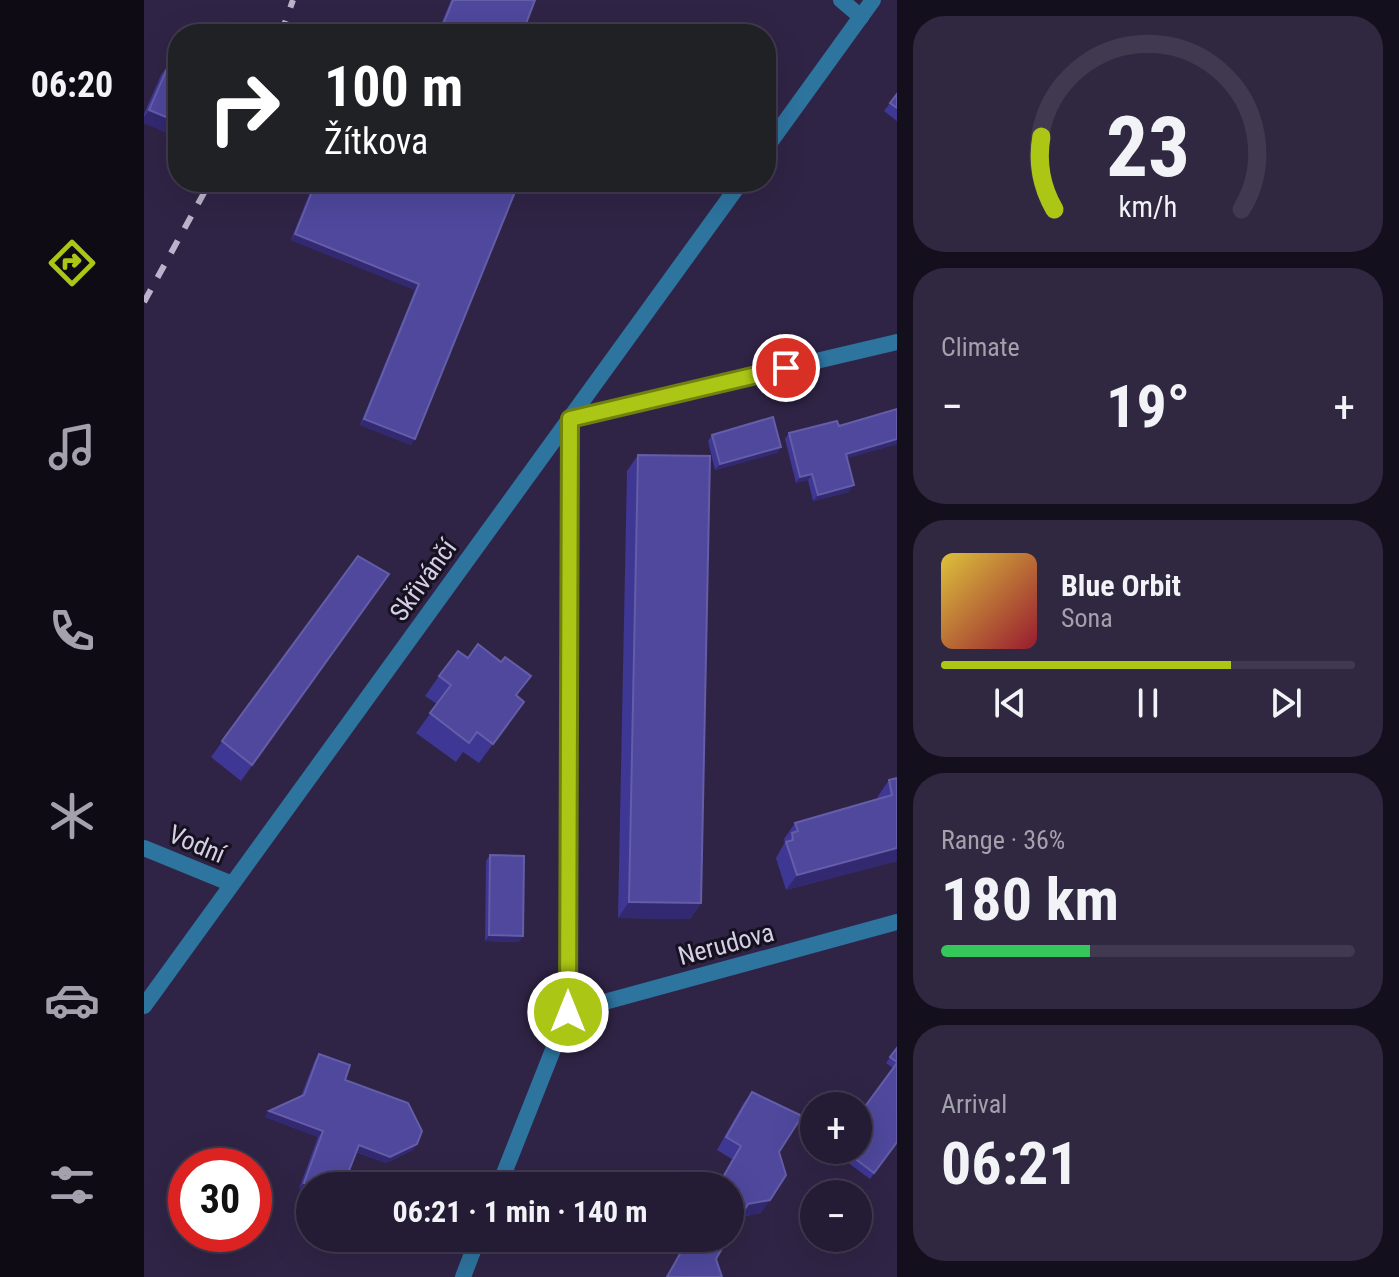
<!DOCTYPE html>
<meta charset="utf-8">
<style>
:root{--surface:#241b34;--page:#302840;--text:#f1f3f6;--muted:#a3a1ac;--line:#41394f;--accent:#abc615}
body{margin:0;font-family:"Roboto Condensed",sans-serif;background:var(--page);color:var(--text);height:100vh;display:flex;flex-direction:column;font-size:30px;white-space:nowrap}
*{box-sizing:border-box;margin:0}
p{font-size:26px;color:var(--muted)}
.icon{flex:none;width:44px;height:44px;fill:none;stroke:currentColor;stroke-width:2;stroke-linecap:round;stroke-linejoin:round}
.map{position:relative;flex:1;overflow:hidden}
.drawer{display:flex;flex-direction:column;gap:16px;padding:16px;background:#140f1d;width:502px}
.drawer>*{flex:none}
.banner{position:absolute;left:24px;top:24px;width:608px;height:168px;border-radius:32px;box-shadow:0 8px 32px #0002,0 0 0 2px var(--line);background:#202124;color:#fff;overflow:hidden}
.controls{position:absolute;left:656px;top:1092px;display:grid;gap:16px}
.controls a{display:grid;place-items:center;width:72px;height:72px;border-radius:50%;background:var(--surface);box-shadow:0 8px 32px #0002,0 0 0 2px var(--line);font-size:40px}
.speed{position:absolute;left:24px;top:1148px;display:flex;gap:16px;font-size:40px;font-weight:700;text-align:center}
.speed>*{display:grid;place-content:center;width:104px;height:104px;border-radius:50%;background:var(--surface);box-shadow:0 8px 32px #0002,0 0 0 2px var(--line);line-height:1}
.speed .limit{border:12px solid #d22;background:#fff;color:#111}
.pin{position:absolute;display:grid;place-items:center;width:68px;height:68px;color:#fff;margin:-34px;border:4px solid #fff;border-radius:50%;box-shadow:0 2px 8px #0007}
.me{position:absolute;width:88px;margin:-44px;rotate:0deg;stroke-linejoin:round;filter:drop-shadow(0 0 6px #0008)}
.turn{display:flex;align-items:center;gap:28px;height:168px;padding:0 24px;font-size:36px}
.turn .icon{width:104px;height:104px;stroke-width:2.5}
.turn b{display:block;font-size:56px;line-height:68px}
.big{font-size:60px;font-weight:700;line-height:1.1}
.drawer .card{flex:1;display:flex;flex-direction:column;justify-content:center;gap:12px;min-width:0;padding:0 28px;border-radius:32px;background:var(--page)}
.drawer .dial{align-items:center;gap:0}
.dial svg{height:208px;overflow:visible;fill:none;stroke:var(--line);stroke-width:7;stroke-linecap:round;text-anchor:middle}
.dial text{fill:var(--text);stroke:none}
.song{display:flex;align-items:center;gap:24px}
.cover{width:96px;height:96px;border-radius:12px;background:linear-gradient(135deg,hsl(50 70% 55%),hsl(350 70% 35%))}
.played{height:8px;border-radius:4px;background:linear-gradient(90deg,var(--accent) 70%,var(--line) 70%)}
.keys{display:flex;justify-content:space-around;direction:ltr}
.heat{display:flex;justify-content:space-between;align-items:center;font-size:44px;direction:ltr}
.charge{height:12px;border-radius:6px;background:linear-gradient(90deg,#34c759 36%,var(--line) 0)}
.trip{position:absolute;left:152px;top:1172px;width:448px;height:80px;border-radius:40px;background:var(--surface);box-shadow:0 8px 32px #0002,0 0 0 2px var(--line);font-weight:700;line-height:80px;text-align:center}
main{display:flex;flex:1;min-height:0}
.menu{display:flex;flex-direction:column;width:144px;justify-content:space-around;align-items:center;background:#0e0b15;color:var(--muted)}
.menu .icon{width:56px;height:56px}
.menu .active{color:var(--accent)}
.menu b{font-size:36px;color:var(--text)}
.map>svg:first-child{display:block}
</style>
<main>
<nav class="menu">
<b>06:20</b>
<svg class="icon active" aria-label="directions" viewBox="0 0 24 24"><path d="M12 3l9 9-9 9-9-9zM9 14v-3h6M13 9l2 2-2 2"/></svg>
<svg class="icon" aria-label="music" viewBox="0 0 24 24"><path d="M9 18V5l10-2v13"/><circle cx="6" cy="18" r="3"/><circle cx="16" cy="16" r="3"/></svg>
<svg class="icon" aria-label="phone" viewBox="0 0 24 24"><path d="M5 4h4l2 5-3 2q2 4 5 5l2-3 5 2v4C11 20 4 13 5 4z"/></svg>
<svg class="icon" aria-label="climate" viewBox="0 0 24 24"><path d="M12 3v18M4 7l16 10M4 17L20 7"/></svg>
<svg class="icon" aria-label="car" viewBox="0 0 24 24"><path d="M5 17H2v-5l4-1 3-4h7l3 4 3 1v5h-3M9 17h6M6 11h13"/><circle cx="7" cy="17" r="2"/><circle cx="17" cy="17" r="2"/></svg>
<svg class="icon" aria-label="filters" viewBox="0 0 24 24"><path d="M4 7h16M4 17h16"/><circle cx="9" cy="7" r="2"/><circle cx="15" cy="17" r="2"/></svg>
</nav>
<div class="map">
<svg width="753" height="1277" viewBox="0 0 753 1277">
<rect width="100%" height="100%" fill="#302446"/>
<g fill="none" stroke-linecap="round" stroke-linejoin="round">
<path stroke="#2d749f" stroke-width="16" d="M697,0L717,17"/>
<path stroke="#2d749f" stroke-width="16" d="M622,148L729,0
M0,848L88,884
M0,1006L597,182
M424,1012L753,922
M355,1186L424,1012L426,419L753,342
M319,1277L334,1238"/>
<path stroke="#bab3cb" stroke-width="6" stroke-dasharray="14 14" stroke-linecap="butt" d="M137,34L149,0
M0,302L66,182"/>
</g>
<path fill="#3f3794" d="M307,0H391L378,34H293Z
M25,64L34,68L33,137L0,123V114L17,75Z
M753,94V121L740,111Z
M170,182H375L267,445L216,425L271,290L147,240Z
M753,409V444L703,458L705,492L669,501L664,480L652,483L641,439L645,433L695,426Z
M568,435L637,447L633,453L571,470L564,441Z
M494,455L557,903L546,919L474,918L483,471Z
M214,556L245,574L97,781L67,757Z
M295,676L373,696L380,702L335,763L319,752L312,762L272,733L293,704L281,696Z
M753,778V861L642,890L632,858L641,842L640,839L651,823L734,799V796L745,780Z
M346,855L375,942L341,941L342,861Z
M753,1048V1142L726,1179L688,1151L714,1150L749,1068L742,1063Z
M175,1054L269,1150L242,1163L212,1152L155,1189L174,1137L121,1117L125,1111L157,1096L171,1060Z
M608,1092L635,1152L617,1213L597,1217L586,1186H573L588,1159L573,1150L599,1104Z
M544,1238H584L572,1259L578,1277H522Z"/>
<path fill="#322971" d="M5,110L34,122L33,137L0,123V117Z
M151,234L275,284L271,290L147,240Z
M220,419L271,439L267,445L216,425Z
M753,439V444L697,460L702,454Z
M637,447L633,453L571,470L576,464Z
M668,474L664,480L652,483L656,477Z
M710,485L705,492L669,501L674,495Z
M753,848V861L642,890L653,875Z
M485,902L557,903L546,919L474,918Z
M345,935L379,936L375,942L341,941Z
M125,1111L179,1131L174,1137L121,1117Z
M273,1144L269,1150L242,1163L211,1151L215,1145Z
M160,1183L168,1186H166V1193L155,1189Z
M626,1200L617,1213L595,1217L604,1204Z"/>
<path fill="#4f489d" stroke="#645da8" stroke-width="2" d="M309,0H391L378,34H295Z
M25,64L34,68V122L5,110Z
M753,94V108L746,103Z
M172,182H375L271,439L220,419L275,284L151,234Z
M753,409V439L702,454L710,485L674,495L668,474L656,477L645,433L693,421L695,426Z
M629,417L637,447L576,464L568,435Z
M494,455L566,456L557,903L485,902Z
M214,556L245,574L108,765L78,741Z
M334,644L357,662L361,657L387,676L372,695L380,702L349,744L333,732L325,743L286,713L307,685L295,676L314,651L324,658Z
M753,778V848L653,875L642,842L649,840L648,833L654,831L651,823L748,795L745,780Z
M346,855L380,856L379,936L345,935Z
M753,1048V1062L746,1057Z
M175,1054L206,1065L201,1080L264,1103L278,1131L273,1144L246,1157L215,1145L199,1186H168L160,1183L179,1131L125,1111L160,1095Z
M753,1063V1142L730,1173L700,1150H714V1116Z
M608,1092L658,1116L635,1152L642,1175L626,1200L604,1204L586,1235V1186H574L597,1146L582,1137Z
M545,1238H584L572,1259L578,1277H523Z"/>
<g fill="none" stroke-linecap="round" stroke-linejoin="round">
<g stroke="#6f810e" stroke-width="20">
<path id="route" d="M424,1012L426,419L642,368"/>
</g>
<use href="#route" stroke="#abc615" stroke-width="14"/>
</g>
<g text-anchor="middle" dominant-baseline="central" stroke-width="6" stroke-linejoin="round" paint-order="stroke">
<g font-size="26" fill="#d5cfe5" stroke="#161120">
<text transform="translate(279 580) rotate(-54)">Skřivánčí</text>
<text transform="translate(53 844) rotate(23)">Vodní</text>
<text transform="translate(582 944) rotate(-15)">Nerudova</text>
</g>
</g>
</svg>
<div class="controls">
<a>+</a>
<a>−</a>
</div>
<div class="speed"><div class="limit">30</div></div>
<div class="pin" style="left:642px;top:368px;background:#d93025"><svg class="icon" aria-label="arrive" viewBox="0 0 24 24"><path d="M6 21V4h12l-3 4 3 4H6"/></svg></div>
<svg class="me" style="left:424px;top:1012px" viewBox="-20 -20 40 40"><circle r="17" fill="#abc615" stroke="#fff" stroke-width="3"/><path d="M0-11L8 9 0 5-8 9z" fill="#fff"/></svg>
<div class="trip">06:21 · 1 min · 140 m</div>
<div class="banner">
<div class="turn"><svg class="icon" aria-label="right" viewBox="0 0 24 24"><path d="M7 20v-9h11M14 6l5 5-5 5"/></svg><div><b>100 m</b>Žítkova</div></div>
</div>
</div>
<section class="drawer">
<div class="card dial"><svg viewBox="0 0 100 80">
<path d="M14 69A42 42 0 1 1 86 69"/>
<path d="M14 69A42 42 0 0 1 9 41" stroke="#abc615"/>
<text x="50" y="56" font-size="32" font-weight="700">23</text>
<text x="50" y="72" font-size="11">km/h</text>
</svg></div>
<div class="card"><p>Climate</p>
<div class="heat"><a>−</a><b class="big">19°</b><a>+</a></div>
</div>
<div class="card">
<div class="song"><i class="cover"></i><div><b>Blue Orbit</b><p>Sona</p></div></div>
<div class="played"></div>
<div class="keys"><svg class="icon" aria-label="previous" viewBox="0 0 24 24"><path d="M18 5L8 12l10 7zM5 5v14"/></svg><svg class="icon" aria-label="pause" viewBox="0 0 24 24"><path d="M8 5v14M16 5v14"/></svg><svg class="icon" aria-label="next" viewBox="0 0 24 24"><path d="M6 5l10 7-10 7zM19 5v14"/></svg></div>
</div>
<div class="card"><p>Range · 36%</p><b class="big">180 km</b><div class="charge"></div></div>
<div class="card"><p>Arrival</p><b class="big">06:21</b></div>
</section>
</main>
